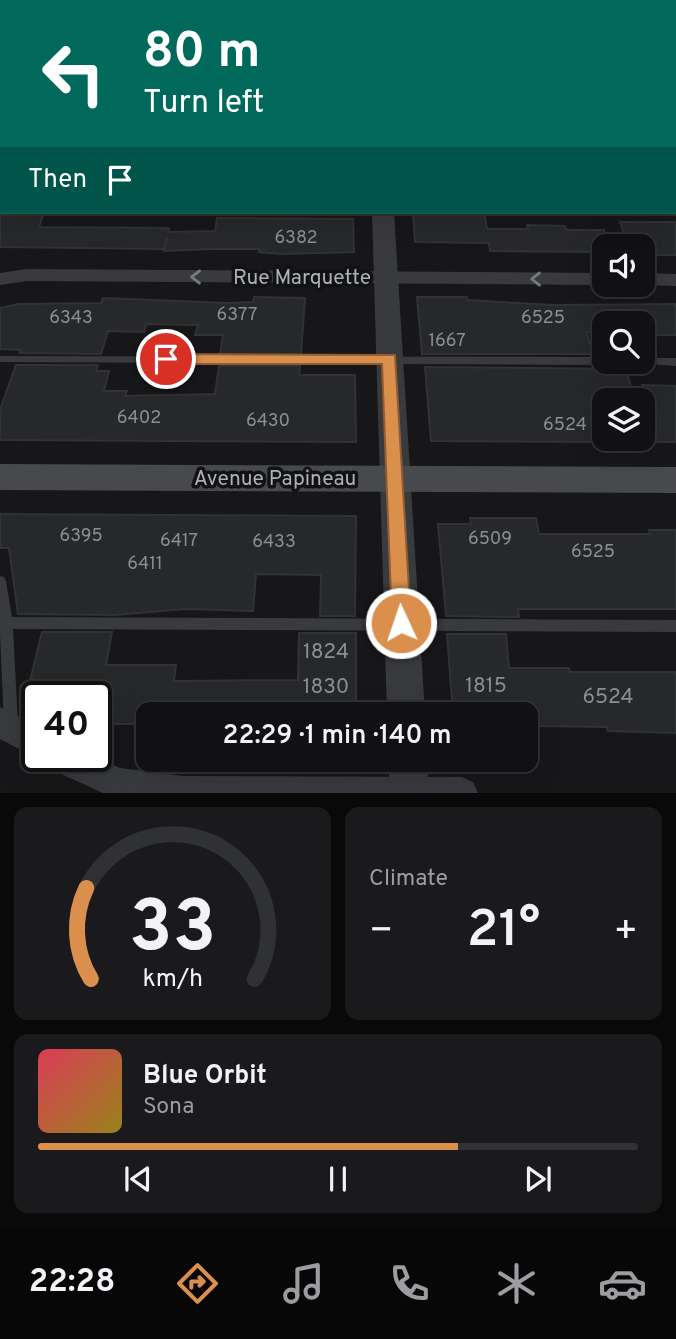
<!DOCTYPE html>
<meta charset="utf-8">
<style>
:root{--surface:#111113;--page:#1a1a1c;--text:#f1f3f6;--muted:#9c9da0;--line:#303133;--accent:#db8f4d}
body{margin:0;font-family:Overpass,sans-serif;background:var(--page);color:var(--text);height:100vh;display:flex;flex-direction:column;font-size:26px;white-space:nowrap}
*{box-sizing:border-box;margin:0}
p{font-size:23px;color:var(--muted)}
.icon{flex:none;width:38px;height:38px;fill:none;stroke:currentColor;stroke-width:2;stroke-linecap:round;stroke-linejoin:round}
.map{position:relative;height:793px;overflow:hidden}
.side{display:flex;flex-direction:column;gap:14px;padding:14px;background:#09090a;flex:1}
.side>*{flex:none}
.hud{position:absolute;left:0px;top:0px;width:677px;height:214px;box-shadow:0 7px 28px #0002,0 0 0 2px var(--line);background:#00695c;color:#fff;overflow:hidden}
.tools{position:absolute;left:592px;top:234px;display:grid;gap:14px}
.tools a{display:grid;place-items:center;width:63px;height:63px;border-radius:14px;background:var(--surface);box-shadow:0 7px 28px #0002,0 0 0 2px var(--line);font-size:35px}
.speed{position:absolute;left:21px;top:681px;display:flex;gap:14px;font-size:35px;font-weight:700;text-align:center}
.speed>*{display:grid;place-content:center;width:91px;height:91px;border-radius:50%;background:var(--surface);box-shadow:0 7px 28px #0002,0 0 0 2px var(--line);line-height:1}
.speed .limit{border:4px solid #111;border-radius:10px;background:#fff;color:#111}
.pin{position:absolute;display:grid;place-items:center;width:60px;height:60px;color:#fff;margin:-30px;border:4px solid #fff;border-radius:50%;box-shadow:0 2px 7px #0007}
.me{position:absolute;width:77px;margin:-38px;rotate:357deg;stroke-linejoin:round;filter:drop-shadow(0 0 5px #0008)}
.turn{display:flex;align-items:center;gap:24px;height:147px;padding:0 28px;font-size:32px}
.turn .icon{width:91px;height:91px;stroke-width:2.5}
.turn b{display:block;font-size:49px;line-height:60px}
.then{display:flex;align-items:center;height:66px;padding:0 28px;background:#0003;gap:14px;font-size:26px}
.big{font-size:52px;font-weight:600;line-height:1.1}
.side .widget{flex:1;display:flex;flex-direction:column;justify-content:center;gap:10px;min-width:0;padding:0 24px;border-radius:14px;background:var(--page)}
.side .dial{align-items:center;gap:0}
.dial svg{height:182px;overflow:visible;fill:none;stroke:var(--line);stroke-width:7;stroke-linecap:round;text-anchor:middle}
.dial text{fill:var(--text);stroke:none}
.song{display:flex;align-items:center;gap:21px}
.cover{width:84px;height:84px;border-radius:10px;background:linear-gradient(135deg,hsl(350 70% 55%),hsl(50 70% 35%))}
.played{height:7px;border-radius:4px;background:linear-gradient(90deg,var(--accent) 70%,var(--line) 70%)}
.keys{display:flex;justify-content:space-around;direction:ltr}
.heat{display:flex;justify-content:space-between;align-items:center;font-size:38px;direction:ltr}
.side .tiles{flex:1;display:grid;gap:14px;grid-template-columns:1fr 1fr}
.widget:last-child{grid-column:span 2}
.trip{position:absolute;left:136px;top:702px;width:402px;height:70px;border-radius:14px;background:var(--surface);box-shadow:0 7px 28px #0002,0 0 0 2px var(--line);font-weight:600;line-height:70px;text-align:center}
.menu{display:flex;height:112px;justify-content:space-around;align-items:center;background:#070708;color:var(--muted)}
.menu .icon{width:49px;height:49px}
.menu .on{color:var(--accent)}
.menu b{font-size:32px;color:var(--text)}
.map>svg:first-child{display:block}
</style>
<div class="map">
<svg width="676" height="793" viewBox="0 0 676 793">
<rect width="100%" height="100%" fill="#171719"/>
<path fill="#272829" stroke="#313234" stroke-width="2" d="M0,212H44L39,227L169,228L168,232L215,231L217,218L353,219L354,252L282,254L259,252V249H212L164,251L167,238L164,249L0,247Z
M413,212H484L487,229H528L527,225L565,226L566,230H604V252L490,251L489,243L415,242Z
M620,222H676V255H642V247H629Z
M254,297L305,298L301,354H220L223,335H195L198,325L146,324L144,332L108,331L101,354L20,353L21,350L0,349V308L18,304L101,303L103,298L227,303L253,302Z
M417,297H467V300L553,305L676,304V335H642V324H604V332H587L592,354H422Z
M16,365H98L96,371H109L104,391H127L125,396L215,394L219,366H300L299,375H355L356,442L0,440V410Z
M425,367L626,369L635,401H604V442L431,441Z
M642,385L676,386V442H642Z
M0,514L356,516L355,616H320L321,575L256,574L253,611L185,609L115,615L18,614L9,548H0Z
M470,518H536L539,534H650L649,530H676V609H518L519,617L446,616L438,524H471Z
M42,632H112L106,665H176L174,681L298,680L299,633H356V714H149V724H96V696H63L65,685H29Z
M447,634H506L509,668H569L570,672H676V733L608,731L607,727L533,726L531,714H453Z"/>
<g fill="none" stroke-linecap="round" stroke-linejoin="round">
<path fill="#393a3d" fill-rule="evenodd" d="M251,0H257V2H251Z
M459,0H465L466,2H460Z
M593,0H676V3L590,2Z
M0,87H2V91H0Z
M0,199H2V205H0Z
M0,356L604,357V362H608L604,365L0,362Z
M642,358H676V366L638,363V362H642Z
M0,576L4,577L6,581L12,617L676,620V632L13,629L18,724L16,729L11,731L6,729L4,724L0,634Z"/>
<path fill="#393a3d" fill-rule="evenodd" d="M0,42H2V50H0Z
M0,137H2V147H0Z
M27,269L604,273V285L27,281L0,285V273Z
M642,273L676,274V286L642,285Z
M0,707L37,726V756H92L120,768L183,776L462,777L473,782L478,793H103L46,767L42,756L37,758L0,739Z"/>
<path fill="#393a3d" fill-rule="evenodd" d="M364,0H380V2H364Z
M372,212H394L425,714H387Z
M389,760H427L429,793H389Z"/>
<path fill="#47494d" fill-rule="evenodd" d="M0,464L676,467V493L0,490Z"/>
</g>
<defs><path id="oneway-chevron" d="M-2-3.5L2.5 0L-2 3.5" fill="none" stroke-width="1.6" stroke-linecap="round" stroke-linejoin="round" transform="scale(1.75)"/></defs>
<g stroke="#787b80">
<use href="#oneway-chevron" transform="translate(196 277) rotate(-179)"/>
<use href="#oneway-chevron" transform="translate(536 279) rotate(-180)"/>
</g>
<path fill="#db8f4d" stroke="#8e5d32" stroke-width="2" d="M166,354L395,355L411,623L408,630L401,632L395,630L392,623L382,364H166L158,359Z"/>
<g text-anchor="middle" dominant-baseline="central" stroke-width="7" stroke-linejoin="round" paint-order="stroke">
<g font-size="18" fill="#8a8f94">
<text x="296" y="238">6382</text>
<text x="237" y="315">6377</text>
<text x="71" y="318">6343</text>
<text x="543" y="318">6525</text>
<text x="447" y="341">1667</text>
<text x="139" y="418">6402</text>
<text x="268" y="421">6430</text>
<text x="565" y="425">6524</text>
<text x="81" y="536">6395</text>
<text x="490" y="539">6509</text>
<text x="179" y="541">6417</text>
<text x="274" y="542">6433</text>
<text x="593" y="552">6525</text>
<text x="145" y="564">6411</text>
</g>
<g font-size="21" fill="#abb1b7" stroke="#121214">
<text x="302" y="278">Rue Marquette</text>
<text x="275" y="479">Avenue Papineau</text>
</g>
<g font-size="21" fill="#8a8f94">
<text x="326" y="652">1824</text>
<text x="486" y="686">1815</text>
<text x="326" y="687">1830</text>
<text x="608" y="697">6524</text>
</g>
</g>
</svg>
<div class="tools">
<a><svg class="icon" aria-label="sound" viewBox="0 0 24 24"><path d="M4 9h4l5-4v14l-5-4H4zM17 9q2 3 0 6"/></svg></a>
<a><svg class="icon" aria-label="search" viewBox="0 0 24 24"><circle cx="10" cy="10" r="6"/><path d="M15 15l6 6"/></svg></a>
<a><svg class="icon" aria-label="layers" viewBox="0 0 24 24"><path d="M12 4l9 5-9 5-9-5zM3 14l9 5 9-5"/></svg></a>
</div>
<div class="speed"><div class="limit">40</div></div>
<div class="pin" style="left:166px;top:359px;background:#d93025"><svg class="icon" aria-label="arrive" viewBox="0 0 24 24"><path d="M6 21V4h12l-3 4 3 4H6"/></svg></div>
<svg class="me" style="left:401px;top:623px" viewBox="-20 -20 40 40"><circle r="17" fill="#db8f4d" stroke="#fff" stroke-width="3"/><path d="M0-11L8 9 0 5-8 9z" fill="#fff"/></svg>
<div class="trip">22:29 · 1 min · 140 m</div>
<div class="hud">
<div class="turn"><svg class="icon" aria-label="left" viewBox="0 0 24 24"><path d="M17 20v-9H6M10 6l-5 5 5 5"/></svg><div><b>80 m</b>Turn left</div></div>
<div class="then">Then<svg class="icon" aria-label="arrive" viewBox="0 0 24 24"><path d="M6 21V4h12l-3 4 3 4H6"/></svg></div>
</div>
</div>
<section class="side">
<div class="tiles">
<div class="widget dial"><svg viewBox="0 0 100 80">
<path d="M14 69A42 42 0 1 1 86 69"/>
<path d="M14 69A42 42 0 0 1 12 29" stroke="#db8f4d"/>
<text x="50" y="56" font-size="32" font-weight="700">33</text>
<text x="50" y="72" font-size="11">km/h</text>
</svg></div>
<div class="widget"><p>Climate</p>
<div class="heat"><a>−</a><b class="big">21°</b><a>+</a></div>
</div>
<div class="widget">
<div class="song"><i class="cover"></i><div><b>Blue Orbit</b><p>Sona</p></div></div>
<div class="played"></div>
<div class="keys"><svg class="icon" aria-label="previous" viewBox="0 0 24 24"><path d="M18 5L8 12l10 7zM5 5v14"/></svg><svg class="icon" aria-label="pause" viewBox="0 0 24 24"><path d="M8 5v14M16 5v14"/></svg><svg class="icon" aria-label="next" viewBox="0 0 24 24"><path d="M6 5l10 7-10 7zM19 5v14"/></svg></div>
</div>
</div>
</section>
<nav class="menu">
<b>22:28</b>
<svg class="icon on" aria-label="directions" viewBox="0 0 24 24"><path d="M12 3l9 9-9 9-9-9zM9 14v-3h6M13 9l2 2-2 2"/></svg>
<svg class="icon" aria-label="music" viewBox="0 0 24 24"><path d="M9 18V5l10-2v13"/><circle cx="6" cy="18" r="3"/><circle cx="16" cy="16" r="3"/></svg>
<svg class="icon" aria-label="phone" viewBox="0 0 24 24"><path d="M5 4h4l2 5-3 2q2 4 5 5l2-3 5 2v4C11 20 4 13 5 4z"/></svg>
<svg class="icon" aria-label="climate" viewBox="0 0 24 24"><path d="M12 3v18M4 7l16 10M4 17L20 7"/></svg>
<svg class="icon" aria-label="car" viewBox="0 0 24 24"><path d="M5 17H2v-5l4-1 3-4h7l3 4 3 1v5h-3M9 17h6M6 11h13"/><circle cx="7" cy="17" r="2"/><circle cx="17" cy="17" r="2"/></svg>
</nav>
